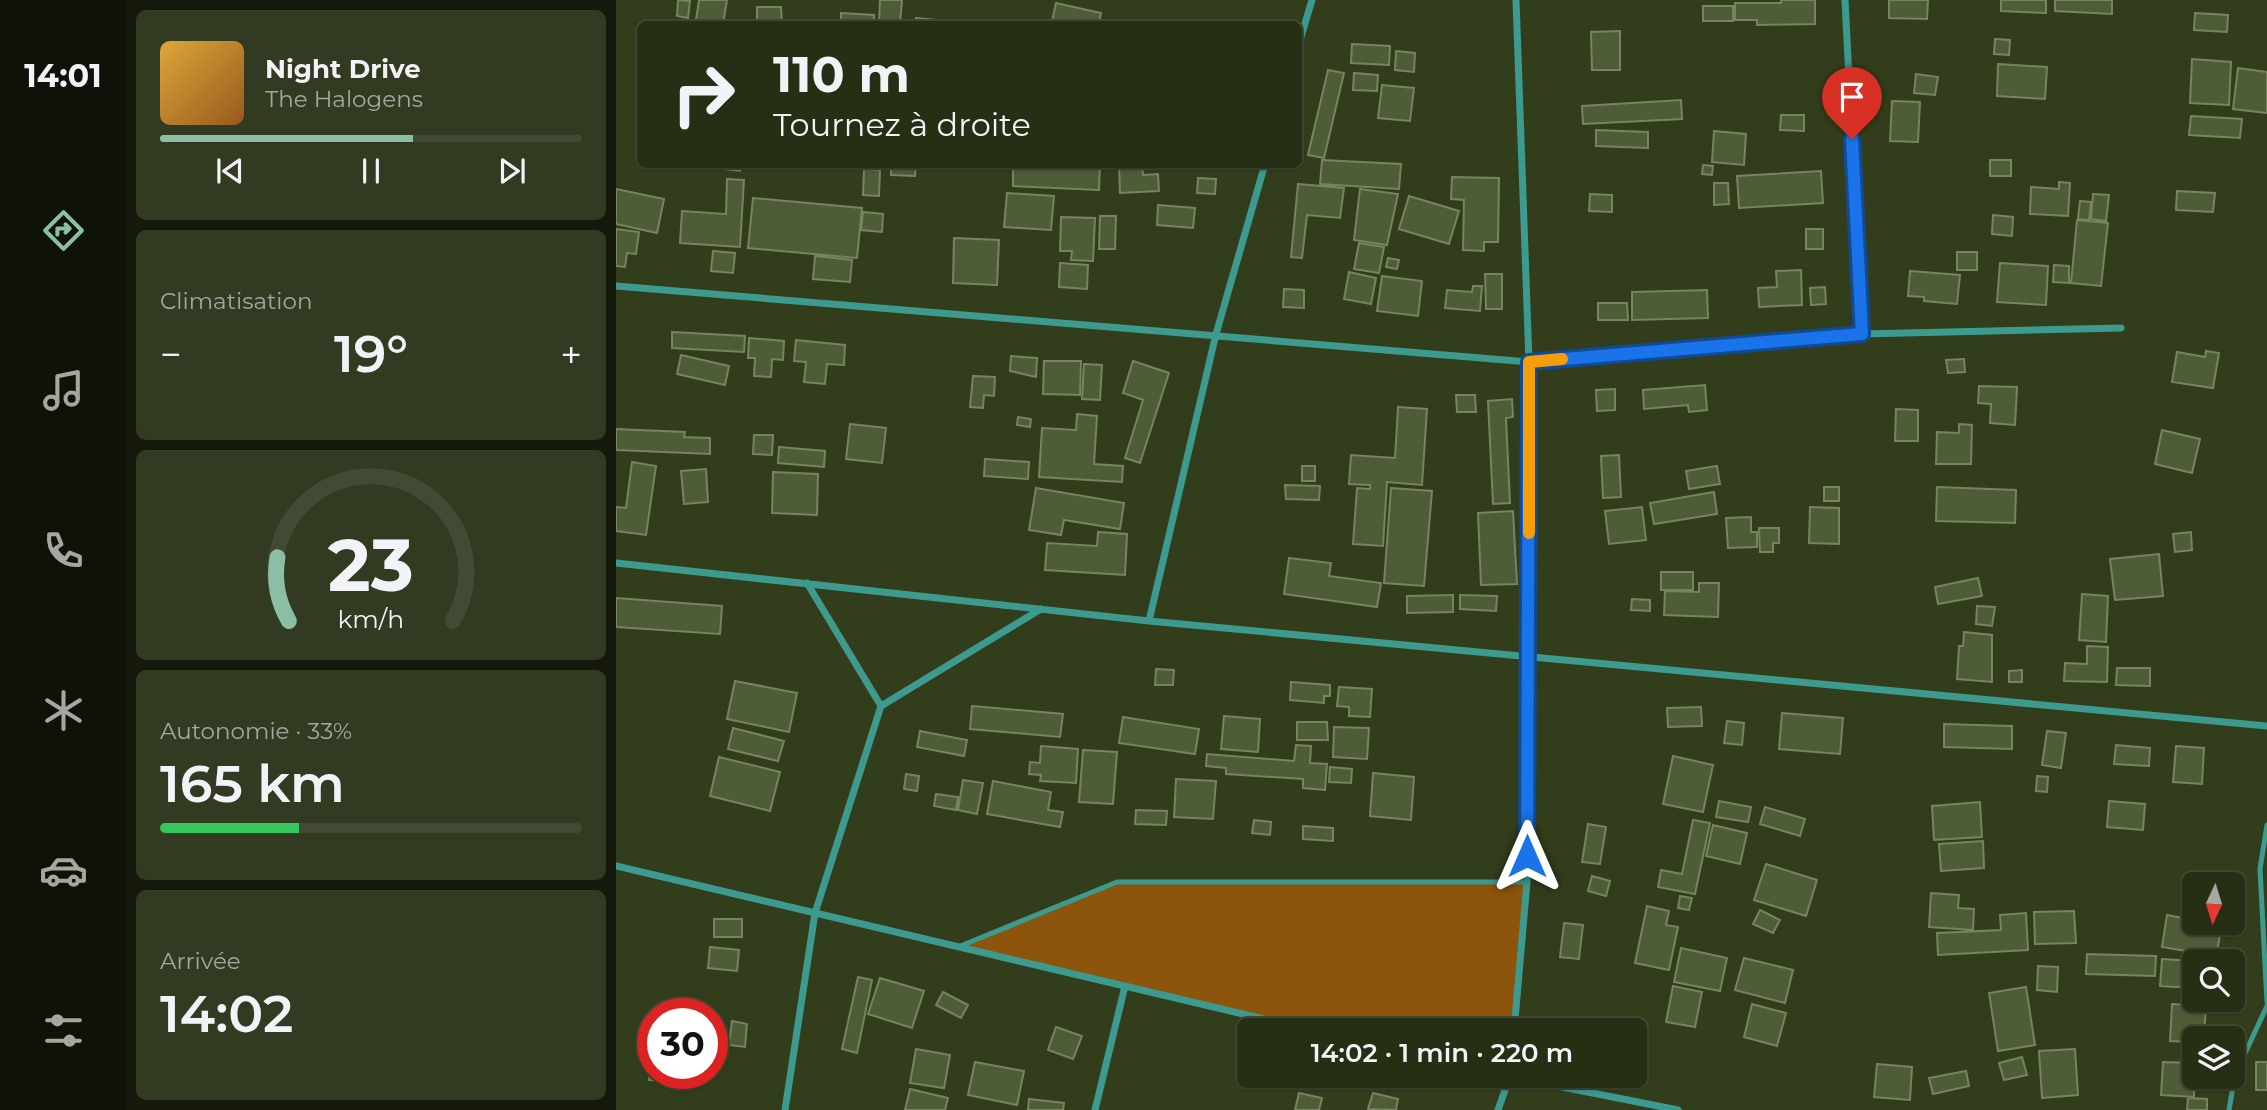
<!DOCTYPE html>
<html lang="fr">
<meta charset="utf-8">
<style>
:root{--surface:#262e14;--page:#323a22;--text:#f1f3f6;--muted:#a4a8a0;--line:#424a34;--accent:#8abfa5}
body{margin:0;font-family:Montserrat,sans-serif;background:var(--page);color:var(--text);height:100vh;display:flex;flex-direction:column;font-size:26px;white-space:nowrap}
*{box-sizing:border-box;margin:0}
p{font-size:23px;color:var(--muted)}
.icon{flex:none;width:38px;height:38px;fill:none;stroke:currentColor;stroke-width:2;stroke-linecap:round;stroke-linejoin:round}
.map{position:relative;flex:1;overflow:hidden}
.drawer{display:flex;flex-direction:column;gap:10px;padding:10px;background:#15190b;width:490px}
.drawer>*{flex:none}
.banner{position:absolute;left:21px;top:21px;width:665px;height:147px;border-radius:10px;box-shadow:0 2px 5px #0004,0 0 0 2px var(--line);background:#262e14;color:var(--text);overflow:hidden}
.needle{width:46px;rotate:184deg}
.fabs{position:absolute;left:1566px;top:872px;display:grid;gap:14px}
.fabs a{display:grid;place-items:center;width:63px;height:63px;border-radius:10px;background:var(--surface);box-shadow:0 2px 5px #0004,0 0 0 2px var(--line);font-size:35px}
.speed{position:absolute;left:21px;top:998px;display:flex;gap:14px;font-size:35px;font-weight:700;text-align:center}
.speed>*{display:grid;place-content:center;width:91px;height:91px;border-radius:50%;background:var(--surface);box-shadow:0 2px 5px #0004,0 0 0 2px var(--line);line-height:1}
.speed .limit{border:10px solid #d22;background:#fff;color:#111}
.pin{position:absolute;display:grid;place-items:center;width:60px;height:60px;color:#fff;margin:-72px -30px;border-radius:50% 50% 50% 0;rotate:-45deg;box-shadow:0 0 7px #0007}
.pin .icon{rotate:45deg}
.me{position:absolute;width:77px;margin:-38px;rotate:0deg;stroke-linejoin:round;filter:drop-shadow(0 0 5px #0008)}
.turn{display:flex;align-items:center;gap:24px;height:147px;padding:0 21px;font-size:32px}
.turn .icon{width:91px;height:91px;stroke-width:2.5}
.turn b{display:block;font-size:49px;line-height:60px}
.big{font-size:52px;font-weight:600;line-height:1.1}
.drawer .card{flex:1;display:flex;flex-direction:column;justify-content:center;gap:10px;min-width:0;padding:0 24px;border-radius:10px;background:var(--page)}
.drawer .dial{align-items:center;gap:0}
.dial svg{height:182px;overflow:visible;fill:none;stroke:var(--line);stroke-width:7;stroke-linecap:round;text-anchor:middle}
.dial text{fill:var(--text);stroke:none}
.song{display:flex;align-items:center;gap:21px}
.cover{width:84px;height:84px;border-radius:10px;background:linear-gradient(135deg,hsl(40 70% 55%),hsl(30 70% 35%))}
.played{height:7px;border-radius:4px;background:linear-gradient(90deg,var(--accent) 60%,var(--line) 60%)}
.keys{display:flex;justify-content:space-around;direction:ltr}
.heat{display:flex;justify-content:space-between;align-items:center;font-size:38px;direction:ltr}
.charge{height:10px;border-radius:5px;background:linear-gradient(90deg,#34c759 33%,var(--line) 0)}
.trip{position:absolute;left:621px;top:1018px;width:410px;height:70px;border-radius:10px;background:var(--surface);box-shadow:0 2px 5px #0004,0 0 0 2px var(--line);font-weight:600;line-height:70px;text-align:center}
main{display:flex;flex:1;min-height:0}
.menu{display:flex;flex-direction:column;width:126px;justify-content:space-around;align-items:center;background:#0f1208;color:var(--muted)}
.menu .icon{width:49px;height:49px}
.menu .selected{color:var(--accent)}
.menu b{font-size:32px;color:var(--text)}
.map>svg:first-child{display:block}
</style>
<main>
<nav class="menu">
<b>14:01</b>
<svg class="icon selected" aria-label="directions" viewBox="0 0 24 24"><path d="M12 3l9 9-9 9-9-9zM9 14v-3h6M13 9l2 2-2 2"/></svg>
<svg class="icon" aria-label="music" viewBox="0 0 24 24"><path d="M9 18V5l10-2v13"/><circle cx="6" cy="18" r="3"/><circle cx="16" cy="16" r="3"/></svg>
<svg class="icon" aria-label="phone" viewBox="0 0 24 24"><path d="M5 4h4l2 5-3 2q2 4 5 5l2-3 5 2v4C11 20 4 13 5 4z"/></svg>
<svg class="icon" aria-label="climate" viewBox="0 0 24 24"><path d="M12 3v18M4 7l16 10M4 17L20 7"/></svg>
<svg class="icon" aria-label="car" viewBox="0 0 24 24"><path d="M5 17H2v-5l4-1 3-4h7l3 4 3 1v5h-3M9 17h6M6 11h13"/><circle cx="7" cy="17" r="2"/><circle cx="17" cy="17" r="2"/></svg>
<svg class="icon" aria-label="filters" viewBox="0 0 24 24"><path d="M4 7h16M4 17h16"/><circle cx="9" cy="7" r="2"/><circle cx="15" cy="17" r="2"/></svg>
</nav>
<section class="drawer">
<div class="card">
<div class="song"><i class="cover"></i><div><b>Night Drive</b><p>The Halogens</p></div></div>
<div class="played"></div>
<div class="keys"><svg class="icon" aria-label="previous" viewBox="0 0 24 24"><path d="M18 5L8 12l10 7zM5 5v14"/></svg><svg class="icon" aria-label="pause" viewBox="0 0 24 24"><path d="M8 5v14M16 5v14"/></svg><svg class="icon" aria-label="next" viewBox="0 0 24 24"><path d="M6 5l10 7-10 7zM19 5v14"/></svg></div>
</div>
<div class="card"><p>Climatisation</p>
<div class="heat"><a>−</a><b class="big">19°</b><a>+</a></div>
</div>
<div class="card dial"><svg viewBox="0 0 100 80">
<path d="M14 69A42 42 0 1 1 86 69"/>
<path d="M14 69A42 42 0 0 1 9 41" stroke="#8abfa5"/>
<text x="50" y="56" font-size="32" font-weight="700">23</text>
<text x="50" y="72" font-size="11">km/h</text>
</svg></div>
<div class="card"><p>Autonomie · 33%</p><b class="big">165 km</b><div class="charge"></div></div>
<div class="card"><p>Arrivée</p><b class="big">14:02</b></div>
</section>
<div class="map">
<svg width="1651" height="1110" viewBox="0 0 1651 1110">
<rect width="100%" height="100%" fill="#323e1b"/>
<path fill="#8d540b" d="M501,882H911L898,1031H699L342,947Z"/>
<path fill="#4f5c38" stroke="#76845f" stroke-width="2" d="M62,0L74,1L72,18L61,16Z
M83,0H111L107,24L80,20Z
M264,0H286L284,24H263Z
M1165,0H1199V24L1141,25V20H1119V3H1165Z
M1273,0H1312L1311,19L1273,18Z
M1385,0H1430V13L1385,11Z
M1439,0H1496V14L1439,11Z
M440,3L485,13L483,24L436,21Z
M1087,6H1117V21H1087Z
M141,7H165L166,24H141Z
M225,13L258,15V24H225Z
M1579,13L1612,15L1611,32L1578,30Z
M300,18L344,22L343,24H300Z
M1004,31V70H976L975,32Z
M1379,39L1394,40L1393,55L1378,54Z
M736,44L774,46L773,65L735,63Z
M780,51L799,53L798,72L779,70Z
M1576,59L1615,62L1613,105L1574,103Z
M1382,64L1431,67L1429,99L1381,96Z
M1622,68L1651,72V113L1617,109Z
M712,70L728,73L708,158L692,155Z
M738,73L762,75L761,91L737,90Z
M1300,74L1322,77L1319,95L1298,93Z
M766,85L798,88L794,121L762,118Z
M1065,100L1066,119L967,124L966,106Z
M1276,101L1304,102L1302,142L1274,141Z
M1165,115H1188V131L1164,130Z
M1575,116L1626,119L1624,138L1573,135Z
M980,130L1032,132V148L980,146Z
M1098,131L1130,134L1128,165L1096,162Z
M706,160L785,164L783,189L704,184Z
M1374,160H1395V176H1374Z
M64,164H125L124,171Z
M275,164H300L299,176L275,175Z
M397,164H484L483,190L397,186Z
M503,164H526L527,175L542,174L543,191L504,193Z
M1087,165L1097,166L1096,175L1086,174Z
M248,169L264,170L263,196L247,195Z
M1205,171L1207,203L1123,208L1121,176Z
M836,177L883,178L882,242H868V251L847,250L848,200L835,199Z
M582,178L600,179L599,194L581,193Z
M111,179L128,180L124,247L64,243L66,211L110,214Z
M1443,182L1454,183L1452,216L1414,214L1415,187L1443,189Z
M1098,183H1112L1113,204L1098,205Z
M682,184L728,188L724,218L691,215L686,258L675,257Z
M0,189L48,199L41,233L0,224Z
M744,189L782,194L771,245L738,240Z
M1561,191L1599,193L1597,212L1560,210Z
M391,193L438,196L435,230L388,227Z
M974,194L996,195V212L973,211Z
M1477,194L1493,195L1490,221L1475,219Z
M793,196L843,211L833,244L783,229Z
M137,198L246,208L241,258L132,248Z
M1464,201L1475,202L1473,220L1462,219Z
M542,205L579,208L577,228L541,225Z
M247,212L267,214L266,232L245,230Z
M1377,215L1397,217L1396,236L1376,234Z
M484,216H500L499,249H483Z
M445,217L479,218L477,261L455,260L456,251H444Z
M1461,220L1492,223L1485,286L1455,283Z
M0,229L23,232L20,254L11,253L9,267L0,266Z
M1190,229H1207V249H1190Z
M338,238L383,240L381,285L337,283Z
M743,243L768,247L763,273L738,269Z
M97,251L119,253L117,273L95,271Z
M1341,252H1361V270H1341Z
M199,256L236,260L234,282L197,279Z
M772,258L783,260L781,269L770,267Z
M444,263L472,265L471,289L443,287Z
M1384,263L1432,266L1430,305L1381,302Z
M1438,265L1453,266V283L1437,282Z
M1185,270L1186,305L1143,307L1142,288L1161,287L1160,271Z
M1294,271L1344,275L1341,304L1308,301V297L1292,296Z
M733,272L760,278L755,304L728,299Z
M869,274H886V309H870Z
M766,276L806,281L802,316L761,311Z
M857,286H866L864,311L829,308L831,290L856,292Z
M1209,287L1210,304L1195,305L1194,288Z
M668,289L688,290V308L667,307Z
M1091,290L1092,318L1016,320V292Z
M982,303H1011L1012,320H982Z
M56,332L129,336L128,352L56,348Z
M133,338L168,341L167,360L156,359L155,377L138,376L139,358H132Z
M180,340L229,345L228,365L211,364L209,384L188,382L190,362L178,361Z
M1590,351L1603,353L1597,388L1556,382L1561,352L1589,357Z
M65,355L113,366L109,385L61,374Z
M395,356L421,358L420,377L394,371Z
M1348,359L1349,372L1332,373L1330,360Z
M428,361H465L464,395L427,394Z
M517,361L553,373L524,463L509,458L527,400L507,393Z
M468,364L486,365L484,400L466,399Z
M357,376L379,377L378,396L368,395L367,408L354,407Z
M1089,385L1091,410L1073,412L1072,405L1028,409L1027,390Z
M1363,386L1401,387L1399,425L1374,423L1375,404L1362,403Z
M999,389V410L981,411L980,390Z
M840,395H859L860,412H841Z
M896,399L897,417L890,418L894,503L877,504L872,401Z
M782,407L811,409L806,485L771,482L767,546L737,544L741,488L754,489V485L733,484L735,455L779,458Z
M1280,409L1302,410V441H1279Z
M461,414L481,416L478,464L507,466L506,482L423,477L426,428L460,430Z
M402,417L415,419L414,427L401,425Z
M234,424L270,428L266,463L230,459Z
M1343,424L1356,425L1355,464H1320L1321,432L1343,433Z
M0,429L69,432L68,437L94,438V454L0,450Z
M1546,430L1584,439L1576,473L1539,464Z
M138,435H157L156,455L137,454Z
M163,447L209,451L208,467L162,463Z
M1003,455L1005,497L987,498L985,456Z
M369,459L413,462L412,479L368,476Z
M16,462L40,466L30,535L0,531V507L10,508Z
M686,466H699V481H686Z
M1101,466L1104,484L1073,489L1070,471Z
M90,469L92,502L68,504L65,471Z
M157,472L202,474L201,515L156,513Z
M669,485L704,486L703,500L670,499Z
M1208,487H1223V501H1208Z
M1321,487L1400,490L1399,523L1320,521Z
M420,488L508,503L504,529L448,520L445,535L413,530Z
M775,488L816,491L808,586L768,583Z
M1098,492L1101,514L1038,524L1034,503Z
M1026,507L1030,540L993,544L989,511Z
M1194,507L1223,508V544L1193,543Z
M897,511L901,584L865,585L862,513Z
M1135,517V532H1141V547L1112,548L1110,518Z
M1143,528H1163V543H1157V552H1144Z
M482,532L511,534L509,575L429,570L431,543L481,546Z
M1575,532L1576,550L1559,552L1557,534Z
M1543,554L1547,596L1499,600L1494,559Z
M673,558L715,563L713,576L765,583L761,607L668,594Z
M1045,572H1077V590H1045Z
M1362,578L1366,596L1322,604L1319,587Z
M1083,583H1103L1102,617L1048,615L1049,591L1083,592Z
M1466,594L1492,596L1490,642L1463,640Z
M837,595V612L791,613V596Z
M844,595L881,596L880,611L844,609Z
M0,598L106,606L104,634L0,627Z
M1016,599L1034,600V611L1015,610Z
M1361,606L1379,607L1376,626L1360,624Z
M1348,632L1376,635V682L1341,679L1343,646H1347Z
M1471,646L1492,647L1491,682L1448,681L1449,663L1471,664Z
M1501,668H1534V686L1500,685Z
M540,669L558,670L557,685H539Z
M1406,670V682H1393V671Z
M119,681L181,693L173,732L111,719Z
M675,682L714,685V696H708V703L674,700Z
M723,687L756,689L754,717L733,716V707L721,706Z
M356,706L447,714L444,737L354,729Z
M1085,707L1086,726L1052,727L1051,708Z
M1166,713L1227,718L1224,754L1163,749Z
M608,716L644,719L642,752L605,749Z
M507,717L583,729L579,754L503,743Z
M1111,721L1128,723L1126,745L1108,743Z
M681,722H711L712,740H681Z
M1328,724L1396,726V749L1328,747Z
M718,727L753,728L751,759L717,757Z
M117,728L168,741L162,761L112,749Z
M304,731L351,740L348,756L301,747Z
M1431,731L1450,733L1445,768L1426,765Z
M680,745L695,746L694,763L711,764L709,790L687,788V779L610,774V768L590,766L591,754L678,761Z
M1500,745L1534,748L1533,766L1498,764Z
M425,746L462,749L460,783L424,781L425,775L413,774L414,762L424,763Z
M1560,746L1588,748L1586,784L1557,782Z
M467,750L501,752L497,804L463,802Z
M1057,756L1097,765L1087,812L1047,804Z
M103,757L164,772L154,811L94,796Z
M714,767L736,769L735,783L713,782Z
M757,773L798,777L795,820L754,816Z
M290,774L303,776L301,791L288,789Z
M1421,776L1432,777L1431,792L1420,791Z
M560,779L600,781L597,819L558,817Z
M347,780L367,783L361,814L342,810Z
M377,781L435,792L432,810L447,812L444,827L371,814Z
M320,794L342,797L340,810L318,806Z
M1103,801L1135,807L1132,822L1100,817Z
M1493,801L1529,804L1527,830L1491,827Z
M1364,802L1366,837L1318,840L1316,806Z
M1149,807L1189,819L1184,836L1144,824Z
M520,810L551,811L550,825L519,824Z
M638,820L655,822L654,835L636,833Z
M1077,820L1094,823L1079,894L1042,887L1045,870L1066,874Z
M972,824L990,827L984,864L966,862Z
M1097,825L1131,833L1124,864L1090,856Z
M687,826L717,828V841L687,839Z
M1367,841L1368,868L1325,871L1323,844Z
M1150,864L1201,880L1190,916L1138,900Z
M976,876L994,881L990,896L972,891Z
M1315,893L1343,895L1342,908L1358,909L1357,930L1313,927Z
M1064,896L1076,898L1073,910L1062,908Z
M1031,906L1053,911L1050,925L1062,927L1053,970L1019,963Z
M1144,910L1164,920L1157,933L1137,924Z
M1458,911L1460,943L1419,944L1418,912Z
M1410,913L1412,950L1322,955L1321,933L1385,930L1384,915Z
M1551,915L1606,925L1600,956L1546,947Z
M98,919H126V937H98Z
M948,923L967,925L963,959L944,957Z
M94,947L123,950L121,971L92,968Z
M1065,948L1111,958L1104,991L1058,982Z
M1471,954L1540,956L1539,976L1470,974Z
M1128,958L1177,970L1169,1003L1119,990Z
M1546,959L1578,961V988L1544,986Z
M1422,966L1442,967L1441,992L1421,990Z
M242,977L256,980L241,1053L226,1049Z
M264,978L308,991L296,1028L252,1014Z
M1057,986L1086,992L1079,1027L1050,1022Z
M1410,987L1419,1045L1382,1051L1373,993Z
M327,992L352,1005L345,1018L320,1005Z
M1136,1004L1170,1013L1161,1046L1128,1037Z
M1556,1004L1590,1006L1588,1038H1578V1042L1554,1041Z
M116,1021L131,1024L129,1047L113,1045Z
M440,1027L466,1036L457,1059L432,1050Z
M300,1049L334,1055L328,1088L294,1083Z
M1459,1049L1462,1095L1426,1098L1423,1051Z
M37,1050V1073H75L74,1085L33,1080Z
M1406,1057L1411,1075L1388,1080L1383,1063Z
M359,1062L408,1071L401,1105L352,1095Z
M1547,1062L1578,1063V1097L1545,1095Z
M1640,1062H1651V1090H1640Z
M1261,1064L1296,1067L1294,1100L1258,1097Z
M1350,1071L1353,1086L1317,1094L1313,1078Z
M294,1089L332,1098L329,1110H289Z
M683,1093L706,1098L703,1110H679Z
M757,1093L782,1099L780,1110L752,1109Z
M1572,1098L1591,1099V1110H1571Z
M413,1099L448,1103L447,1110H412Z"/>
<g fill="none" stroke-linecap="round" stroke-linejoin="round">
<path stroke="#3d9a8f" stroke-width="5" d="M1651,825L1644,869L1651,1002
M342,947L501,882H911
M1613,1110L1619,1075L1651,1006"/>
<path stroke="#3d9a8f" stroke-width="7" d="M1229,0L1246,334
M682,47L696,0
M0,286L913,362L1246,334L1505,328
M0,563L533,621L1651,726
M191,583L265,706
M533,621L600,334L649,164
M0,866L699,1031
M898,1031L911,882L913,657V362L900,0
M891,1076L1062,1110
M169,1110L199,913L265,706L425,609
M479,1110L509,986
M882,1110L894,1076"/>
</g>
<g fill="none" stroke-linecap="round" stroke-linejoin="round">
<g stroke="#114b97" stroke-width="18">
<path id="route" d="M911,856L913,362L1246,334L1236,139"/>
</g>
<use href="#route" stroke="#1a73e8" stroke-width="12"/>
<path stroke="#f59e0b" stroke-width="12" d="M913,533V362L946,359"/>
</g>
</svg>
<div class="fabs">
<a><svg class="needle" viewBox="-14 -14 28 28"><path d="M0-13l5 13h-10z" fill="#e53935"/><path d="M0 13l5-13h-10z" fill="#a4a8a0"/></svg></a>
<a><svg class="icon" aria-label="search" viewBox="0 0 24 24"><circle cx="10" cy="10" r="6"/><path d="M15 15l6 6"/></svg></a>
<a><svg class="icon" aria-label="layers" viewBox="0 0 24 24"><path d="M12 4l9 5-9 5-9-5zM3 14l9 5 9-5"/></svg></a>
</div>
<div class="speed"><div class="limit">30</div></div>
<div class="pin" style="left:1236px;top:139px;background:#d93025"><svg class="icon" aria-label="arrive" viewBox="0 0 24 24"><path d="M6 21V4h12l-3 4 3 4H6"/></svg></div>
<svg class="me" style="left:911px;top:856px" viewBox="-20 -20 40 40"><path d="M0-17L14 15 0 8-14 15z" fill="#1a73e8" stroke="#fff" stroke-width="4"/></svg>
<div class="trip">14:02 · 1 min · 220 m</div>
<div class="banner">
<div class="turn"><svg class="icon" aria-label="right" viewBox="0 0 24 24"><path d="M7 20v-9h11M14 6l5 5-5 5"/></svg><div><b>110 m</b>Tournez à droite</div></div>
</div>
</div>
</main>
